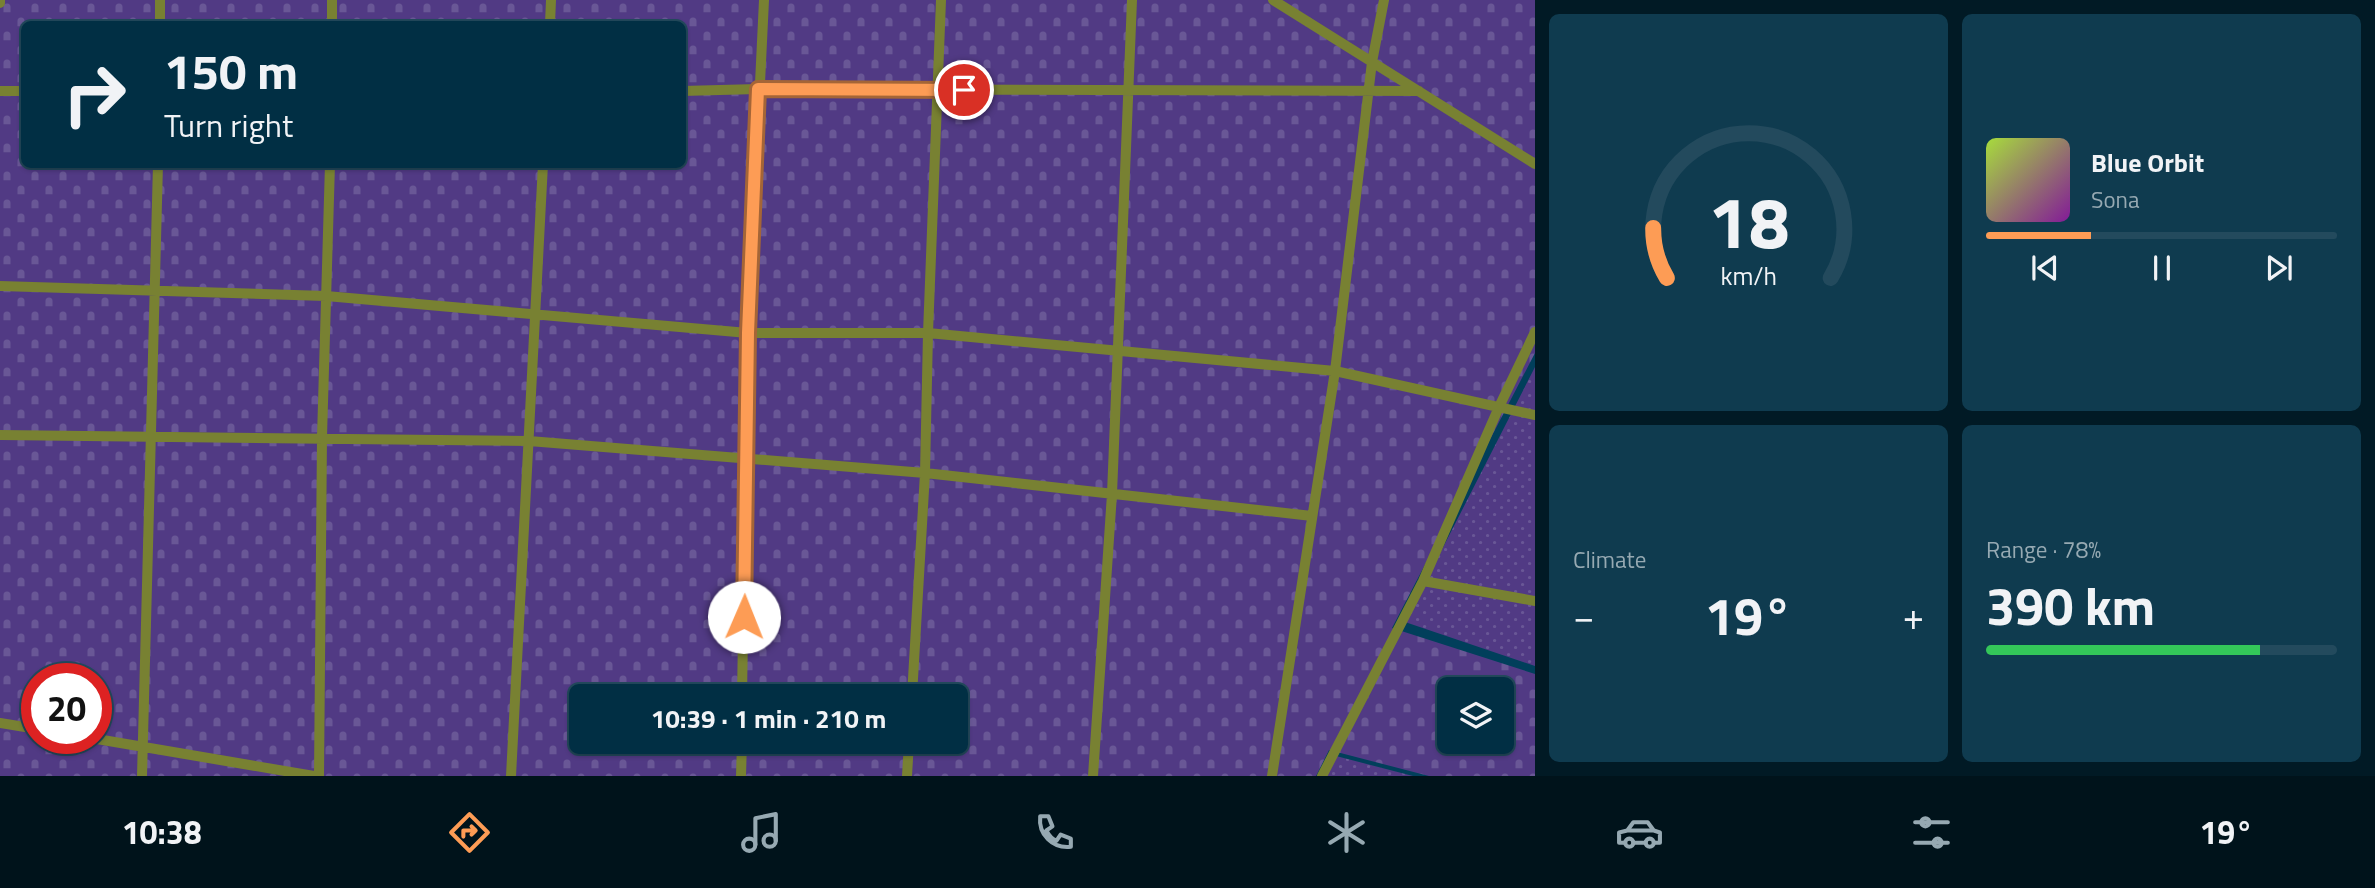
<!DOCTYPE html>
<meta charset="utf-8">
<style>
:root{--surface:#012f44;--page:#0f3b4f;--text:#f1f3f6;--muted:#96a9b2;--line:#234a5d;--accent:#fd9c55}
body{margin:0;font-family:"Titillium Web",sans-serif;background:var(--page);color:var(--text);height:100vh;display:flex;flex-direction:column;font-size:26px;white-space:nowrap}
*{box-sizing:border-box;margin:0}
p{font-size:23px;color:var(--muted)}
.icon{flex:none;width:38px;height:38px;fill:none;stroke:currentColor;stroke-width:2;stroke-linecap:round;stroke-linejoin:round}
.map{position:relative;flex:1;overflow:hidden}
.sheet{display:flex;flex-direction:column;gap:14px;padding:14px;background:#011a25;width:840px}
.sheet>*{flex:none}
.banner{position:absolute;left:21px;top:21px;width:665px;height:147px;border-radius:10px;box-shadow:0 2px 5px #0004,0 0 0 2px var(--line);background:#012f44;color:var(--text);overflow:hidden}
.controls{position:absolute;left:1437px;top:677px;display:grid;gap:14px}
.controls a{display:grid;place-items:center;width:77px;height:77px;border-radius:10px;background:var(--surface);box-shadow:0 2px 5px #0004,0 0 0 2px var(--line);font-size:35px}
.speed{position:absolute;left:21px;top:663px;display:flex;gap:14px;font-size:35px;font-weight:700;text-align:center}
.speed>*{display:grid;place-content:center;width:91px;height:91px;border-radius:50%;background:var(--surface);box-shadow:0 2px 5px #0004,0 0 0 2px var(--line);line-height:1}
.speed .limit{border:10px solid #d22;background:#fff;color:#111}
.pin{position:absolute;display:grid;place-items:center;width:60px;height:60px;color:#fff;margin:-30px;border:4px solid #fff;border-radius:50%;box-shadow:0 2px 7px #0007}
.me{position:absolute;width:77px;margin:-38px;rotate:1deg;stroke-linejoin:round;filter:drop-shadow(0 0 5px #0008)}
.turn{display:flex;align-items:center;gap:24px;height:147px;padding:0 28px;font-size:32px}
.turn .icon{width:91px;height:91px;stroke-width:2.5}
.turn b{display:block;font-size:49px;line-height:60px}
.big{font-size:52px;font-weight:700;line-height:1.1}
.sheet .tile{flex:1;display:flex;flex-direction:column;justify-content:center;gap:10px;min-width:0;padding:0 24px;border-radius:10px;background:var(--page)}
.sheet .dial{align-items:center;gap:0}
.dial svg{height:182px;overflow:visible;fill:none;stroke:var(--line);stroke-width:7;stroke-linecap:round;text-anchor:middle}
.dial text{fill:var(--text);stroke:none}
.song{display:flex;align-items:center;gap:21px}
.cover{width:84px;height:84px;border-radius:10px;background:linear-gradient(135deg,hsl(80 70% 55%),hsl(290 70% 35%))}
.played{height:7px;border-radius:4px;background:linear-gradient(90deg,var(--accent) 30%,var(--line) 30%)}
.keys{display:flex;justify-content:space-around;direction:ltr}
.heat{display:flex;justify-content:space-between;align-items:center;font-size:38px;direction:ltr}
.charge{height:10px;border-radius:5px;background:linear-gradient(90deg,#34c759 78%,var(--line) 0)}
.sheet .tiles{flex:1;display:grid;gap:14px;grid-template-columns:repeat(2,1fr)}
.trip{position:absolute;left:569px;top:684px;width:399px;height:70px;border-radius:10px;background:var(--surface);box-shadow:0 2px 5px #0004,0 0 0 2px var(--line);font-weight:700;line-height:70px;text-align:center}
.menu{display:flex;height:112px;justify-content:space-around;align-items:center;background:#00131b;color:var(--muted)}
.menu .icon{width:49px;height:49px}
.menu .current{color:var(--accent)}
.menu b{font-size:32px;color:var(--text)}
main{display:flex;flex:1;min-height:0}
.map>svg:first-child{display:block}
</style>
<main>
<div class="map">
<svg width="1535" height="776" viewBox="0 0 1535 776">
<defs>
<pattern id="grass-dots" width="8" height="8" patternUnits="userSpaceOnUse" patternTransform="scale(1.75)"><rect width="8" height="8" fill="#513a84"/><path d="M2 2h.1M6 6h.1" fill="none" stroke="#695796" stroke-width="1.8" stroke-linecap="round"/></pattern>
<pattern id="cemetery-stones" width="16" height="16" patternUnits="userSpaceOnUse" patternTransform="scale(1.75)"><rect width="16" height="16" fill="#513a84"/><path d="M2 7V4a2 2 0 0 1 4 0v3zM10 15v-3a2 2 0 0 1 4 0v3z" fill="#695796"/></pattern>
</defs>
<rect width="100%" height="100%" fill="#013f5b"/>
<path fill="url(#grass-dots)" d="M1535,367V666L1405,622Z
M1336,756L1413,776H1326Z"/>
<path fill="url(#cemetery-stones)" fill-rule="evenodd" d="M0,0H1535V353L1392,628L1535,674V776H1429L1329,750L1316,776H0ZM24,24H682V164H24ZM37,679H96V738H37ZM1449,690H1502V742H1449ZM581,696H956V742H581Z"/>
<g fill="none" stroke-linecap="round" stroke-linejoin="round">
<path stroke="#788132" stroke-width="10" d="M160,0V24
M1273,0L1535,164
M0,3V0
M332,24V0
M550,24L551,0
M0,91H24
M682,91L758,89L1419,91
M0,286L326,296L748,333H928L1335,371L1535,415
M0,435L529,441L925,473L1312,516
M1423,581L1535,601
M742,696L748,333L764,0
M912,696L925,473L928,333L941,0
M0,723L37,729
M91,738L314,776
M142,776L158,164
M319,776L322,437L330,164
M511,776L543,164
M741,776L742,742
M907,776L909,742
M1093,776L1112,494L1132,0
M1272,776L1335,371L1372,62L1384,0
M1322,776L1423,581L1499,407L1535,332"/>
</g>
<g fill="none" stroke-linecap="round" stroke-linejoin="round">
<g stroke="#a46537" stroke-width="18">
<path id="route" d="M744,617L748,333L758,89L964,90"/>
</g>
<use href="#route" stroke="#fd9c55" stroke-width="12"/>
</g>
</svg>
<div class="controls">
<a><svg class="icon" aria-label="layers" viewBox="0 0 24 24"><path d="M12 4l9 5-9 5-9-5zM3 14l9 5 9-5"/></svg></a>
</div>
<div class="speed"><div class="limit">20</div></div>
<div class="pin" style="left:964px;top:90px;background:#d93025"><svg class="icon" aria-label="arrive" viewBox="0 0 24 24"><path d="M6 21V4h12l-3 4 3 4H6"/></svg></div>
<svg class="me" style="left:744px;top:617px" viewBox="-20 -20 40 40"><circle r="19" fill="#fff"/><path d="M0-13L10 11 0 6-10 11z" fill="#fd9c55"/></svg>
<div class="trip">10:39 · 1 min · 210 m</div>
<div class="banner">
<div class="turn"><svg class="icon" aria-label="right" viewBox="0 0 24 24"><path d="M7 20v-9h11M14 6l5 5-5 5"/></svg><div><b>150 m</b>Turn right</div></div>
</div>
</div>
<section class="sheet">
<div class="tiles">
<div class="tile dial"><svg viewBox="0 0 100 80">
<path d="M14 69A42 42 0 1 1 86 69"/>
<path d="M14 69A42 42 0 0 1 8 47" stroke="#fd9c55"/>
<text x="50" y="56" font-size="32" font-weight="700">18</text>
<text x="50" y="72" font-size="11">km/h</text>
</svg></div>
<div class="tile">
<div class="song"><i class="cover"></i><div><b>Blue Orbit</b><p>Sona</p></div></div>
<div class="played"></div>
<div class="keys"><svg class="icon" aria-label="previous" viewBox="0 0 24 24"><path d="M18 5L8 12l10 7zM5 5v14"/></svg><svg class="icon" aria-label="pause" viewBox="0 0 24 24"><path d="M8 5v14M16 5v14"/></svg><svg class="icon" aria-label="next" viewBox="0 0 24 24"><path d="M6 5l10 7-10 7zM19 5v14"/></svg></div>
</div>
<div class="tile"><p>Climate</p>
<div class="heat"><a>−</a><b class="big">19°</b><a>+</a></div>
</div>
<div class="tile"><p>Range · 78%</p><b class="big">390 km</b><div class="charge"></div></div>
</div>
</section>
</main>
<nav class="menu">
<b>10:38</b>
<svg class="icon current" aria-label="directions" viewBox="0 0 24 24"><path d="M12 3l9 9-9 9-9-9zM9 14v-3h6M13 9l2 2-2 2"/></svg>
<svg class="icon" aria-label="music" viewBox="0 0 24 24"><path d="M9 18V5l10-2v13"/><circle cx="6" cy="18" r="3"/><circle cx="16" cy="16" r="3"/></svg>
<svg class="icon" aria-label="phone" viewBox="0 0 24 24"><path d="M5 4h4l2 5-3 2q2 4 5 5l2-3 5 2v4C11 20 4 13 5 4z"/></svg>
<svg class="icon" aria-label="climate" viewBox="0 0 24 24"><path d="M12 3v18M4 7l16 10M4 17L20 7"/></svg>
<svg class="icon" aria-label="car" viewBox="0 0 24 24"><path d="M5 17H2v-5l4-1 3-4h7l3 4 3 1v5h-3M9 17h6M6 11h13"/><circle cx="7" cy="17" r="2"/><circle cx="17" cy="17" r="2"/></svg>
<svg class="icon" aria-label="filters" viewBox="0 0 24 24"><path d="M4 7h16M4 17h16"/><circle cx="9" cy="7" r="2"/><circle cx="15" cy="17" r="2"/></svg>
<b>19°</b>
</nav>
